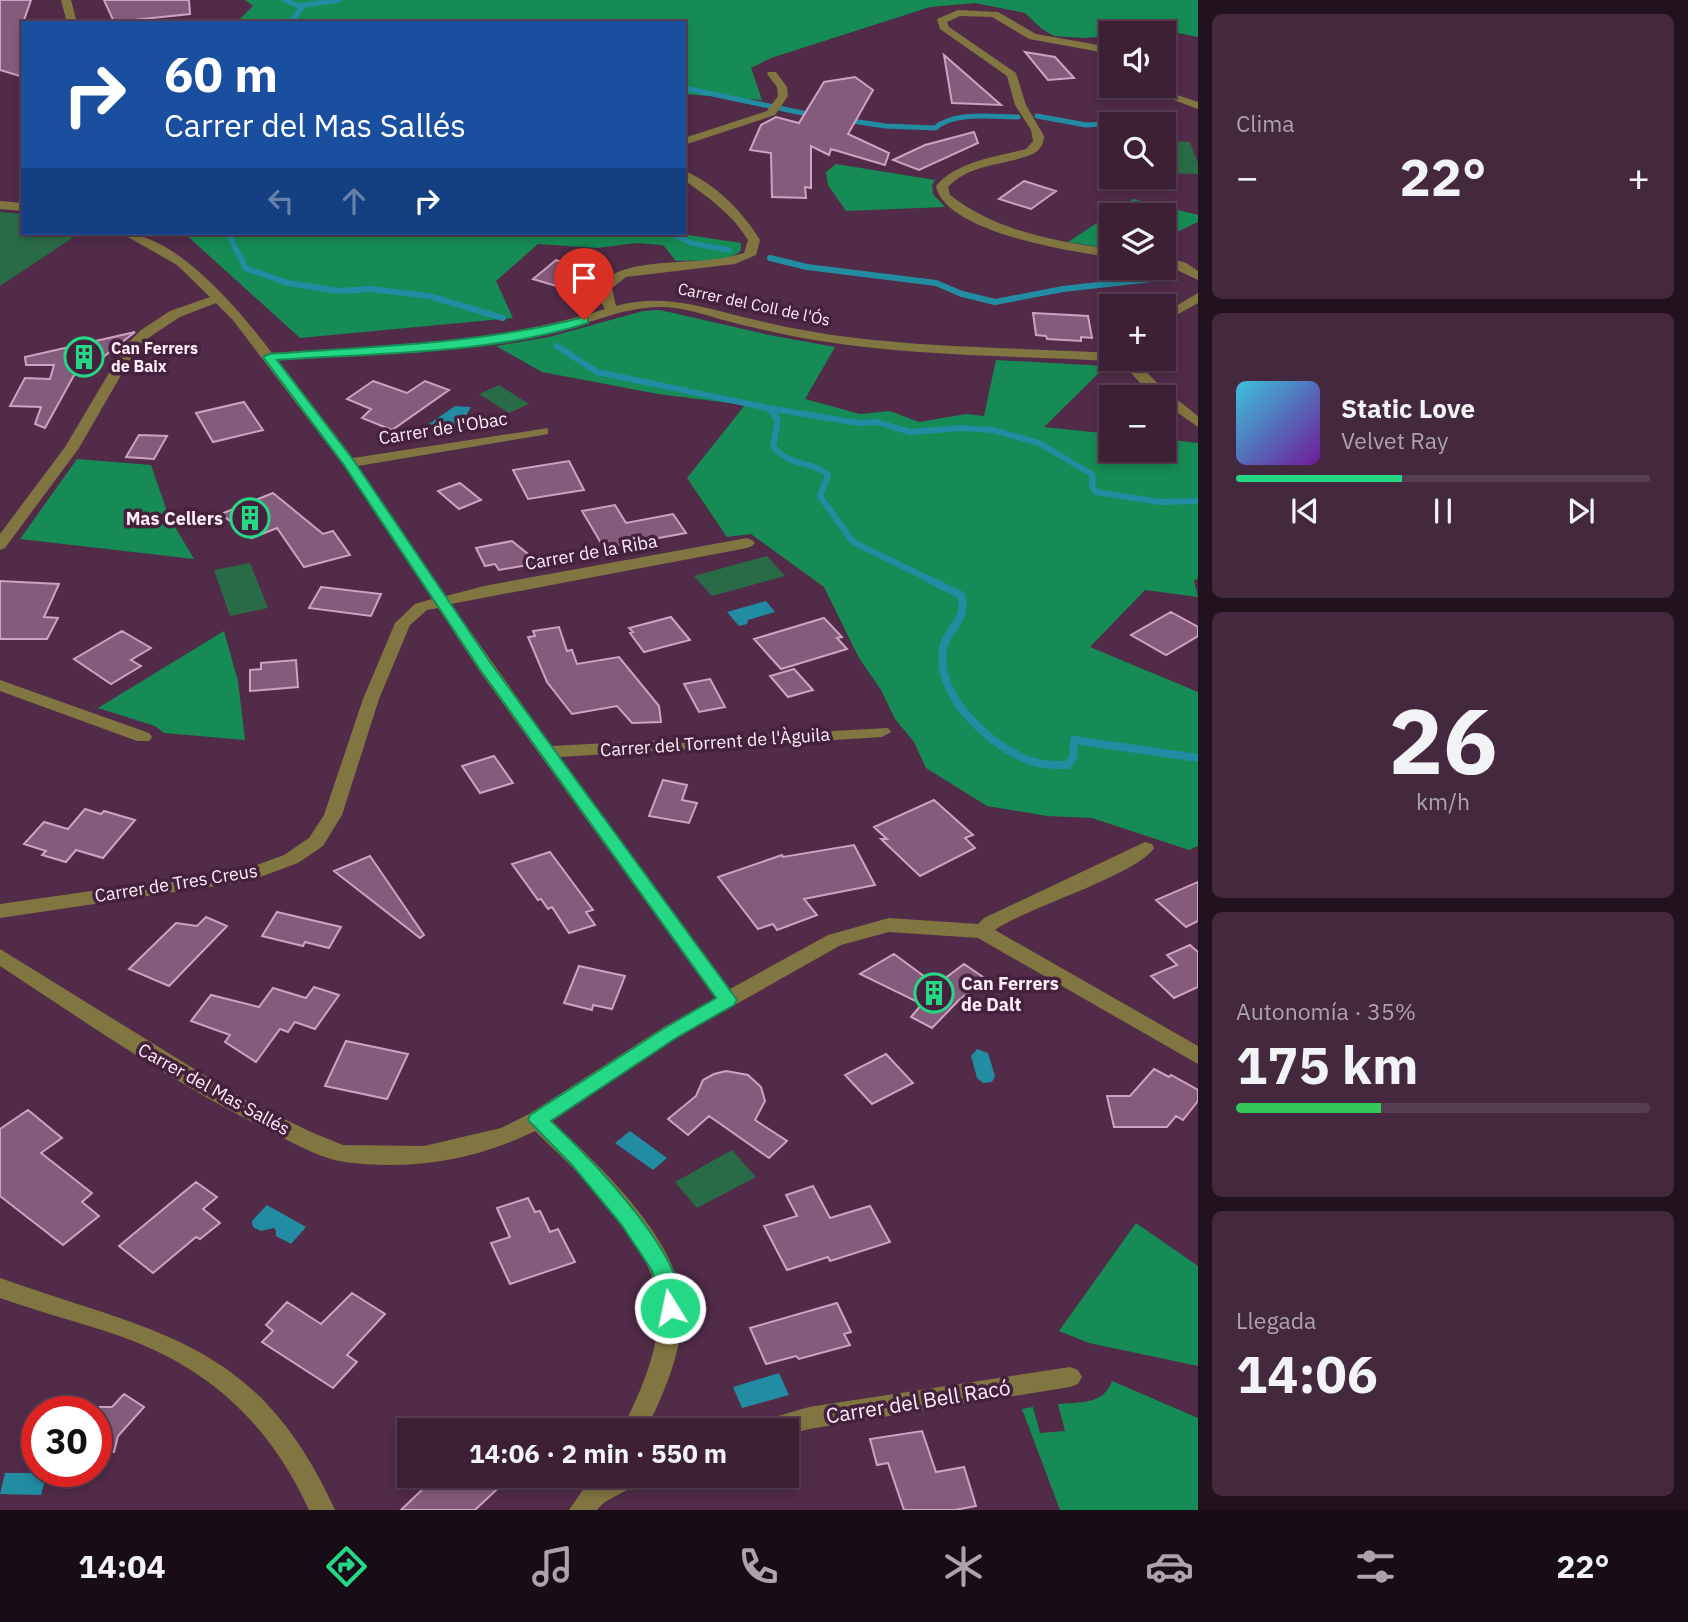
<!DOCTYPE html>
<html lang="es">
<meta charset="utf-8">
<style>
:root{--surface:#3d2036;--page:#44283e;--text:#f1f3f6;--muted:#ada3ad;--line:#563e51;--accent:#25d886}
body{margin:0;font-family:"IBM Plex Sans",sans-serif;background:var(--page);color:var(--text);height:100vh;display:flex;flex-direction:column;font-size:26px;white-space:nowrap}
*{box-sizing:border-box;margin:0}
p{font-size:23px;color:var(--muted)}
.icon{flex:none;width:38px;height:38px;fill:none;stroke:currentColor;stroke-width:2;stroke-linecap:round;stroke-linejoin:round}
.map{position:relative;flex:1;overflow:hidden}
.side{display:flex;flex-direction:column;gap:14px;padding:14px;background:#22121e;width:490px}
.side>*{flex:none}
.guide{position:absolute;left:21px;top:21px;width:665px;height:214px;border-radius:0px;box-shadow:0 4px 10px #0003,0 0 0 2px var(--line);background:#1a4fa0;color:#fff;overflow:hidden}
.controls{position:absolute;left:1099px;top:21px;display:grid;gap:14px}
.controls a{display:grid;place-items:center;width:77px;height:77px;border-radius:0px;background:var(--surface);box-shadow:0 4px 10px #0003,0 0 0 2px var(--line);font-size:35px}
.speed{position:absolute;left:21px;top:1396px;display:flex;gap:14px;font-size:35px;font-weight:700;text-align:center}
.speed>*{display:grid;place-content:center;width:91px;height:91px;border-radius:50%;background:var(--surface);box-shadow:0 4px 10px #0003,0 0 0 2px var(--line);line-height:1}
.speed .limit{border:10px solid #d22;background:#fff;color:#111}
.pin{position:absolute;display:grid;place-items:center;width:60px;height:60px;color:#fff;margin:-72px -30px;border-radius:50% 50% 50% 0;rotate:-45deg;box-shadow:0 0 7px #0007}
.pin .icon{rotate:45deg}
.me{position:absolute;width:77px;margin:-38px;rotate:350deg;stroke-linejoin:round;filter:drop-shadow(0 0 5px #0008)}
.turn{display:flex;align-items:center;gap:24px;height:147px;padding:0 28px;font-size:32px}
.turn .icon{width:91px;height:91px;stroke-width:2.5}
.turn b{display:block;font-size:49px;line-height:60px}
.lanes{display:flex;align-items:center;height:66px;padding:0 28px;background:#0003;justify-content:center;gap:35px;direction:ltr}
.lanes .off{opacity:.35}
.big{font-size:52px;font-weight:700;line-height:1.1}
.side .tile{flex:1;display:flex;flex-direction:column;justify-content:center;gap:10px;min-width:0;padding:0 24px;border-radius:10px;background:var(--page)}
.side .dial{align-items:center;gap:0}
.dial b{font-size:91px;line-height:1}
.song{display:flex;align-items:center;gap:21px}
.cover{width:84px;height:84px;border-radius:10px;background:linear-gradient(135deg,hsl(190 70% 55%),hsl(280 70% 35%))}
.played{height:7px;border-radius:4px;background:linear-gradient(90deg,var(--accent) 40%,var(--line) 40%)}
.keys{display:flex;justify-content:space-around;direction:ltr}
.heat{display:flex;justify-content:space-between;align-items:center;font-size:38px;direction:ltr}
.charge{height:10px;border-radius:5px;background:linear-gradient(90deg,#34c759 35%,var(--line) 0)}
.trip{position:absolute;left:397px;top:1418px;width:402px;height:70px;border-radius:0px;background:var(--surface);box-shadow:0 4px 10px #0003,0 0 0 2px var(--line);font-weight:700;line-height:70px;text-align:center}
.tab-bar{display:flex;height:112px;justify-content:space-around;align-items:center;background:#180d16;color:var(--muted)}
.tab-bar .icon{width:49px;height:49px}
.tab-bar .on{color:var(--accent)}
.tab-bar b{font-size:32px;color:var(--text)}
main{display:flex;flex:1;min-height:0}
.map>svg:first-child{display:block}
</style>
<main>
<div class="map">
<svg width="1198" height="1510" viewBox="0 0 1198 1510">
<rect width="100%" height="100%" fill="#512b48"/>
<path fill="#2a6b47" d="M1164,141L1190,142L1198,163V174L1164,173Z
M0,212L23,214V233H80L0,286Z
M499,385L529,404L509,413L479,394Z
M767,556L785,576L712,596L694,576Z
M250,563L268,608L230,616L214,570Z
M732,1150L756,1177L697,1208L675,1182Z"/>
<path fill="#168b55" d="M245,0H1198V37L1173,32L1111,33V36L1084,38L1054,36L1042,29L1025,13L975,3L930,7L771,58L751,68L762,100L684,94V23H236L253,6Z
M836,164L935,180L932,185L933,194L945,207L846,211L828,185L826,172Z
M1133,199L1198,215V222L1164,238V215H1111V249L1068,242Z
M184,233H675L741,243V250C729,264 694,260 676,261L663,245L636,243L597,248L538,244L496,281L513,318L300,338Z
M660,310L769,335L835,347L805,399L860,414L890,411L919,422L966,414L984,416L996,360L1106,366L1044,427L1111,434V450H1164V439L1198,443V578L1194,581L1198,597L1145,590L1090,647L1198,692V846L1189,850L1092,818L1047,816L987,806L926,768L914,742L895,719L881,690L859,658L824,587L751,534L727,537L687,478L745,405L658,394L542,372L496,346L549,337L643,311Z
M77,459L151,465L169,517L194,559L20,539Z
M224,631L238,681L245,740L164,733L155,726L98,708Z
M1136,1223L1198,1266V1366L1089,1343L1059,1331Z
M1112,1381L1198,1418V1510H1060L1022,1409L1033,1407L1040,1433L1065,1431L1058,1404C1079,1402 1104,1405 1112,1381Z"/>
<path fill="#228ca3" d="M455,406L471,407L462,422L453,430L429,424Z
M766,601L775,612L748,620L747,624L739,626L727,612Z
M977,1049L988,1053L995,1076L992,1082L983,1083L977,1078L971,1056Z
M630,1131L667,1158L653,1170L615,1143Z
M267,1205L306,1227L291,1244L276,1236V1231L274,1228L261,1231L253,1227L252,1221Z
M779,1373L789,1395L742,1408L733,1387Z
M5,1473H47L41,1495L0,1494Z"/>
<g fill="none" stroke-linecap="round" stroke-linejoin="round">
<path stroke="#228ca3" stroke-width="5" d="M299,6L339,0
M282,23L293,19L302,7L284,0
M684,88L812,115
M1037,116L1086,125L1104,124
M846,120L885,126L935,128C955,111 993,117 1018,117
M228,233L240,257
M670,233L691,243L729,250"/>
<path stroke="#228ca3" stroke-width="6" d="M240,255L245,268L288,283L339,291L370,289L429,296L503,318
M770,258L807,267L936,283L962,294L995,302L1063,289L1170,277
M557,346L597,372L768,408L778,420L773,446C790,468 809,459 828,475L820,496L853,542L933,581
M768,408L858,423L877,422L910,432L962,428L993,430L1039,443L1093,475L1092,486L1096,492L1160,502L1198,501"/>
<path stroke="#228ca3" stroke-width="8" d="M930,580L961,595C969,622 946,628 943,649C936,696 986,741 1025,759C1039,765 1053,765 1068,765L1073,758L1074,740L1198,758"/>
</g>
<path fill="#845b7a" stroke="#cfa1c2" stroke-width="2" d="M0,0H31L23,23V77L0,70Z
M104,0H189L190,14L114,22Z
M1025,52L1055,57L1074,78L1048,80Z
M944,55L1001,105L952,103Z
M855,77L873,90L848,134L889,153L885,165L831,149L829,155L811,146V188L805,187L806,198L772,197L771,153L750,150L761,125L776,117L799,123L824,82Z
M974,132L978,143L919,170L893,160L925,145Z
M1024,181L1056,191L1031,209L999,199Z
M556,260L580,268L556,286L533,279Z
M1033,313L1088,316L1092,338L1081,337V341L1047,339L1046,336L1036,335Z
M135,332L92,366H79L45,428L35,424L41,407L10,406L25,378L50,379L54,365H26L25,357Z
M373,381L407,393L425,381L449,390L392,430L362,418L371,409L347,399Z
M244,402L263,430L213,442L196,413Z
M139,435L167,436L154,459L126,457Z
M569,461L584,490L528,499L513,470Z
M460,483L481,500L459,509L438,491Z
M273,493L323,534L333,531L350,555L304,567L277,528L252,538L221,514Z
M615,505L626,523L673,514L686,533L604,548L582,511Z
M512,541L539,563L499,570L495,564L485,566L476,548Z
M0,581L59,584L44,617L58,618L47,639H0Z
M321,587L381,594L371,616L309,608Z
M1171,612L1198,627V636L1166,655L1131,635Z
M671,617L690,640L644,652L630,633L633,632L629,628Z
M824,618L842,637L837,638L847,649L781,669L754,639Z
M559,627L567,651L572,650L577,664L619,657L659,706L661,722L632,723L617,706L572,714L547,682L528,637L535,636L533,631Z
M122,631L151,648L131,660L141,666L111,684L74,659Z
M296,660L298,687L250,691V670L261,669V663Z
M794,669L813,690L788,697L770,676Z
M710,679L725,707L699,712L684,684Z
M494,756L513,783L480,793L462,766Z
M663,780L687,785L682,800L697,803L689,823L649,816Z
M934,800L973,835L965,838L975,848L920,876L881,839H887L874,827Z
M85,809L101,814L104,811L135,820L103,858L76,850L66,862L42,855L46,851L24,844L44,822L68,829Z
M854,845L875,885L804,899L817,915L777,930L773,924L758,929L718,877L782,855L783,857Z
M550,852L593,910L586,912L595,925L569,933L552,907L548,909L541,899L538,900L512,864Z
M370,856L424,935L420,938L334,871Z
M1198,882V921L1186,927L1156,900Z
M277,912L341,927L329,948L305,942L303,946L262,936Z
M206,917L227,926L169,986L129,969L176,923L197,926Z
M1190,945L1198,952V987L1174,998L1151,976L1177,965L1167,955Z
M894,954L936,985L964,964L986,979L959,1000L932,1028L911,1017L922,1004L860,974Z
M579,966L625,976L612,1009L593,1005L592,1010L564,1003Z
M314,987L339,995L315,1029L295,1022L288,1032L280,1029L256,1062L225,1042L230,1035L191,1021L211,995L259,1007L273,988L306,998Z
M346,1041L408,1054L387,1099L325,1086Z
M886,1054L913,1083L872,1104L845,1075Z
M1154,1069L1169,1077L1171,1075L1198,1090V1101L1183,1120L1176,1116L1167,1127H1114L1107,1096H1130Z
M726,1071L748,1075L761,1087L765,1101L755,1120L787,1141L769,1158L709,1116L688,1135L668,1119L696,1096L703,1080L714,1074Z
M28,1110L62,1138L41,1153L92,1193L82,1202L99,1216L63,1245L0,1196V1129Z
M196,1182L217,1197L203,1209L220,1223L200,1239L196,1237L153,1273L119,1246Z
M813,1186L830,1218L870,1206L890,1242L830,1261L828,1257L787,1270L764,1226L797,1216L786,1195Z
M528,1198L535,1212L540,1211L550,1232L558,1229L575,1262L510,1284L491,1243L510,1237L497,1208Z
M352,1293L385,1314L347,1355L357,1362L333,1388L262,1342L273,1331L266,1325L287,1302L321,1324Z
M837,1303L851,1332L844,1334L850,1345L799,1359L796,1356L766,1364L750,1328Z
M124,1394L144,1407L118,1436L114,1452L96,1451V1407H112Z
M922,1431L936,1472L964,1467L976,1506L955,1510H904L888,1463L877,1465L870,1439Z
M448,1475H512L475,1510H401L432,1480L438,1485Z"/>
<g fill="none" stroke-linecap="round" stroke-linejoin="round">
<path fill="#817541" fill-rule="evenodd" d="M61,0H71L77,23H67Z
M958,10L998,12L1036,34L1098,45L1111,52V60L1095,51L1029,39L992,17L960,16L947,22L949,27L1016,73L1026,105L1044,136C1044,144 1040,150 1033,154C1004,166 971,163 948,187L950,195C996,231 1054,241 1111,249V257C1071,252 945,232 936,186C957,161 996,157 1026,149L1033,141L1031,130L1015,105L1007,76L940,29L937,19Z
M768,72H776L787,87L788,96L775,115L684,145V138L767,111L778,96L777,87L767,74Z
M1136,86H1151L1198,102V109Z
M684,171C714,182 744,213 760,240L756,255L735,264L626,277L612,288L616,306C666,292 708,309 756,320C789,328 822,334 856,338C940,348 1026,348 1111,353V359H1117L1111,361C1014,356 916,356 820,341C789,336 758,329 727,321C705,315 683,307 660,307C619,307 582,328 542,335C455,350 366,355 278,360L353,458L548,428V434L543,435L358,466L446,596L484,586L747,538L752,540L755,543L752,546L747,548L451,604L552,746L888,728L891,732L882,737L560,757L730,989L828,935L889,918L978,924L984,918L1145,842L1152,844L1154,848C1137,875 1028,907 995,930L1198,1046V1064L978,938L889,932L841,945L676,1038L552,1121C598,1165 680,1239 682,1307C683,1350 665,1391 646,1430H622C638,1396 655,1361 658,1323C666,1250 583,1178 535,1131C477,1160 408,1171 344,1162C318,1158 290,1141 266,1129C173,1083 87,1023 0,966V949L243,1099L311,1132L343,1145L424,1146L501,1128L529,1114L662,1028L715,998L478,669L438,608L427,610L410,625L379,699L342,815L323,846L298,863L249,881L0,918V904L246,869L284,855L309,838L324,815L363,699L395,623L415,604L432,599L343,465L232,319L216,303L180,317L151,336L135,351L79,448L5,548L0,550V534L65,447L125,346L141,330L170,311L210,297L177,265L121,233C176,233 241,312 272,353C383,346 498,343 605,309C576,262 670,263 696,261C712,260 728,258 744,253L748,240C732,214 708,197 684,180Z
M0,201L23,203V211L0,209Z
M1164,256L1186,263L1198,271V280L1164,264Z
M1198,293V303L1164,322V313Z
M1120,359H1134L1160,386L1198,416V427L1164,403V397C1148,397 1130,371 1120,359Z
M0,680L149,733L152,737L149,741H137L0,691Z
M0,1278C158,1334 258,1340 335,1510H309C269,1423 209,1367 117,1335C79,1322 39,1312 0,1298Z
M1070,1367L1078,1370L1082,1377L1078,1384L1070,1387L809,1429L788,1435V1430H755L758,1422L809,1407Z
M593,1475H642C634,1493 609,1494 597,1510H569Z"/>
</g>
<path fill="#25d886" stroke="#188c57" stroke-width="2" d="M584,317L588,318V323C492,354 378,353 277,360L354,461L490,662L737,1000L734,1005L676,1038L551,1121C584,1152 700,1267 677,1315L670,1317L662,1315L659,1308L658,1287L651,1269L621,1224L572,1165L528,1120L530,1115L663,1029L716,998L479,668L344,465L263,357L269,354C374,346 482,344 584,317Z"/>
<defs>
<g id="building-ring" transform="scale(2.0125)"><circle r="9.5" fill="#45213d" stroke="#25d886" stroke-width="1.5"/><path d="M-4-6H4V6H1V3H-1V6H-4ZM-2.5-4.3h1.7v1.8h-1.7ZM.8-4.3h1.7v1.8H.8ZM-2.5-1h1.7V.8h-1.7ZM.8-1h1.7V.8H.8Z" fill="#25d886"/></g>
</defs>
<g fill-rule="evenodd">
<use href="#building-ring" x="84" y="357"/>
<use href="#building-ring" x="250" y="518"/>
<use href="#building-ring" x="934" y="993"/>
</g>
<g text-anchor="middle" dominant-baseline="central" stroke-width="7" stroke-linejoin="round" paint-order="stroke">
<g font-size="16" fill="#fdeef8" stroke="#45213d">
<text transform="translate(754 304) rotate(12)">Carrer del Coll de l'Ós</text>
</g>
<g font-size="16" font-weight="bold" fill="#fdeef8" stroke="#45213d" text-anchor="start">
<text x="111" y="348">Can Ferrers<tspan x="111" dy="18">de Baix</tspan></text>
</g>
<g font-size="18" fill="#fdeef8" stroke="#45213d">
<text transform="translate(443 428) rotate(-9)">Carrer de l'Obac</text>
<text transform="translate(591 552) rotate(-10)">Carrer de la Riba</text>
<text transform="translate(715 742) rotate(-4)">Carrer del Torrent de l'Àguila</text>
<text transform="translate(176 883) rotate(-9)">Carrer de Tres Creus</text>
<text transform="translate(214 1089) rotate(29)">Carrer del Mas Sallés</text>
</g>
<g font-size="18" font-weight="bold" fill="#fdeef8" stroke="#45213d" text-anchor="end">
<text x="223" y="518">Mas Cellers</text>
<text x="961" y="983" text-anchor="start">Can Ferrers<tspan x="961" dy="21">de Dalt</tspan></text>
</g>
<g font-size="21" fill="#fdeef8" stroke="#45213d">
<text transform="translate(918 1401) rotate(-9)">Carrer del Bell Racó</text>
</g>
</g>
</svg>
<div class="controls">
<a><svg class="icon" aria-label="sound" viewBox="0 0 24 24"><path d="M4 9h4l5-4v14l-5-4H4zM17 9q2 3 0 6"/></svg></a>
<a><svg class="icon" aria-label="search" viewBox="0 0 24 24"><circle cx="10" cy="10" r="6"/><path d="M15 15l6 6"/></svg></a>
<a><svg class="icon" aria-label="layers" viewBox="0 0 24 24"><path d="M12 4l9 5-9 5-9-5zM3 14l9 5 9-5"/></svg></a>
<a>+</a>
<a>−</a>
</div>
<div class="speed"><div class="limit">30</div></div>
<div class="pin" style="left:584px;top:320px;background:#d93025"><svg class="icon" aria-label="arrive" viewBox="0 0 24 24"><path d="M6 21V4h12l-3 4 3 4H6"/></svg></div>
<svg class="me" style="left:670px;top:1308px" viewBox="-20 -20 40 40"><circle r="17" fill="#25d886" stroke="#fff" stroke-width="3"/><path d="M0-11L8 9 0 5-8 9z" fill="#fff"/></svg>
<div class="trip">14:06 · 2 min · 550 m</div>
<div class="guide">
<div class="turn"><svg class="icon" aria-label="right" viewBox="0 0 24 24"><path d="M7 20v-9h11M14 6l5 5-5 5"/></svg><div><b>60 m</b>Carrer del Mas Sallés</div></div>
<div class="lanes"><svg class="icon off" aria-label="left" viewBox="0 0 24 24"><path d="M17 20v-9H6M10 6l-5 5 5 5"/></svg><svg class="icon off" aria-label="ahead" viewBox="0 0 24 24"><path d="M12 20V5M6 11l6-6 6 6"/></svg><svg class="icon" aria-label="right" viewBox="0 0 24 24"><path d="M7 20v-9h11M14 6l5 5-5 5"/></svg></div>
</div>
</div>
<section class="side">
<div class="tile"><p>Clima</p>
<div class="heat"><a>−</a><b class="big">22°</b><a>+</a></div>
</div>
<div class="tile">
<div class="song"><i class="cover"></i><div><b>Static Love</b><p>Velvet Ray</p></div></div>
<div class="played"></div>
<div class="keys"><svg class="icon" aria-label="previous" viewBox="0 0 24 24"><path d="M18 5L8 12l10 7zM5 5v14"/></svg><svg class="icon" aria-label="pause" viewBox="0 0 24 24"><path d="M8 5v14M16 5v14"/></svg><svg class="icon" aria-label="next" viewBox="0 0 24 24"><path d="M6 5l10 7-10 7zM19 5v14"/></svg></div>
</div>
<div class="tile dial"><b>26</b><p>km/h</p></div>
<div class="tile"><p>Autonomía · 35%</p><b class="big">175 km</b><div class="charge"></div></div>
<div class="tile"><p>Llegada</p><b class="big">14:06</b></div>
</section>
</main>
<nav class="tab-bar">
<b>14:04</b>
<svg class="icon on" aria-label="directions" viewBox="0 0 24 24"><path d="M12 3l9 9-9 9-9-9zM9 14v-3h6M13 9l2 2-2 2"/></svg>
<svg class="icon" aria-label="music" viewBox="0 0 24 24"><path d="M9 18V5l10-2v13"/><circle cx="6" cy="18" r="3"/><circle cx="16" cy="16" r="3"/></svg>
<svg class="icon" aria-label="phone" viewBox="0 0 24 24"><path d="M5 4h4l2 5-3 2q2 4 5 5l2-3 5 2v4C11 20 4 13 5 4z"/></svg>
<svg class="icon" aria-label="climate" viewBox="0 0 24 24"><path d="M12 3v18M4 7l16 10M4 17L20 7"/></svg>
<svg class="icon" aria-label="car" viewBox="0 0 24 24"><path d="M5 17H2v-5l4-1 3-4h7l3 4 3 1v5h-3M9 17h6M6 11h13"/><circle cx="7" cy="17" r="2"/><circle cx="17" cy="17" r="2"/></svg>
<svg class="icon" aria-label="filters" viewBox="0 0 24 24"><path d="M4 7h16M4 17h16"/><circle cx="9" cy="7" r="2"/><circle cx="15" cy="17" r="2"/></svg>
<b>22°</b>
</nav>
